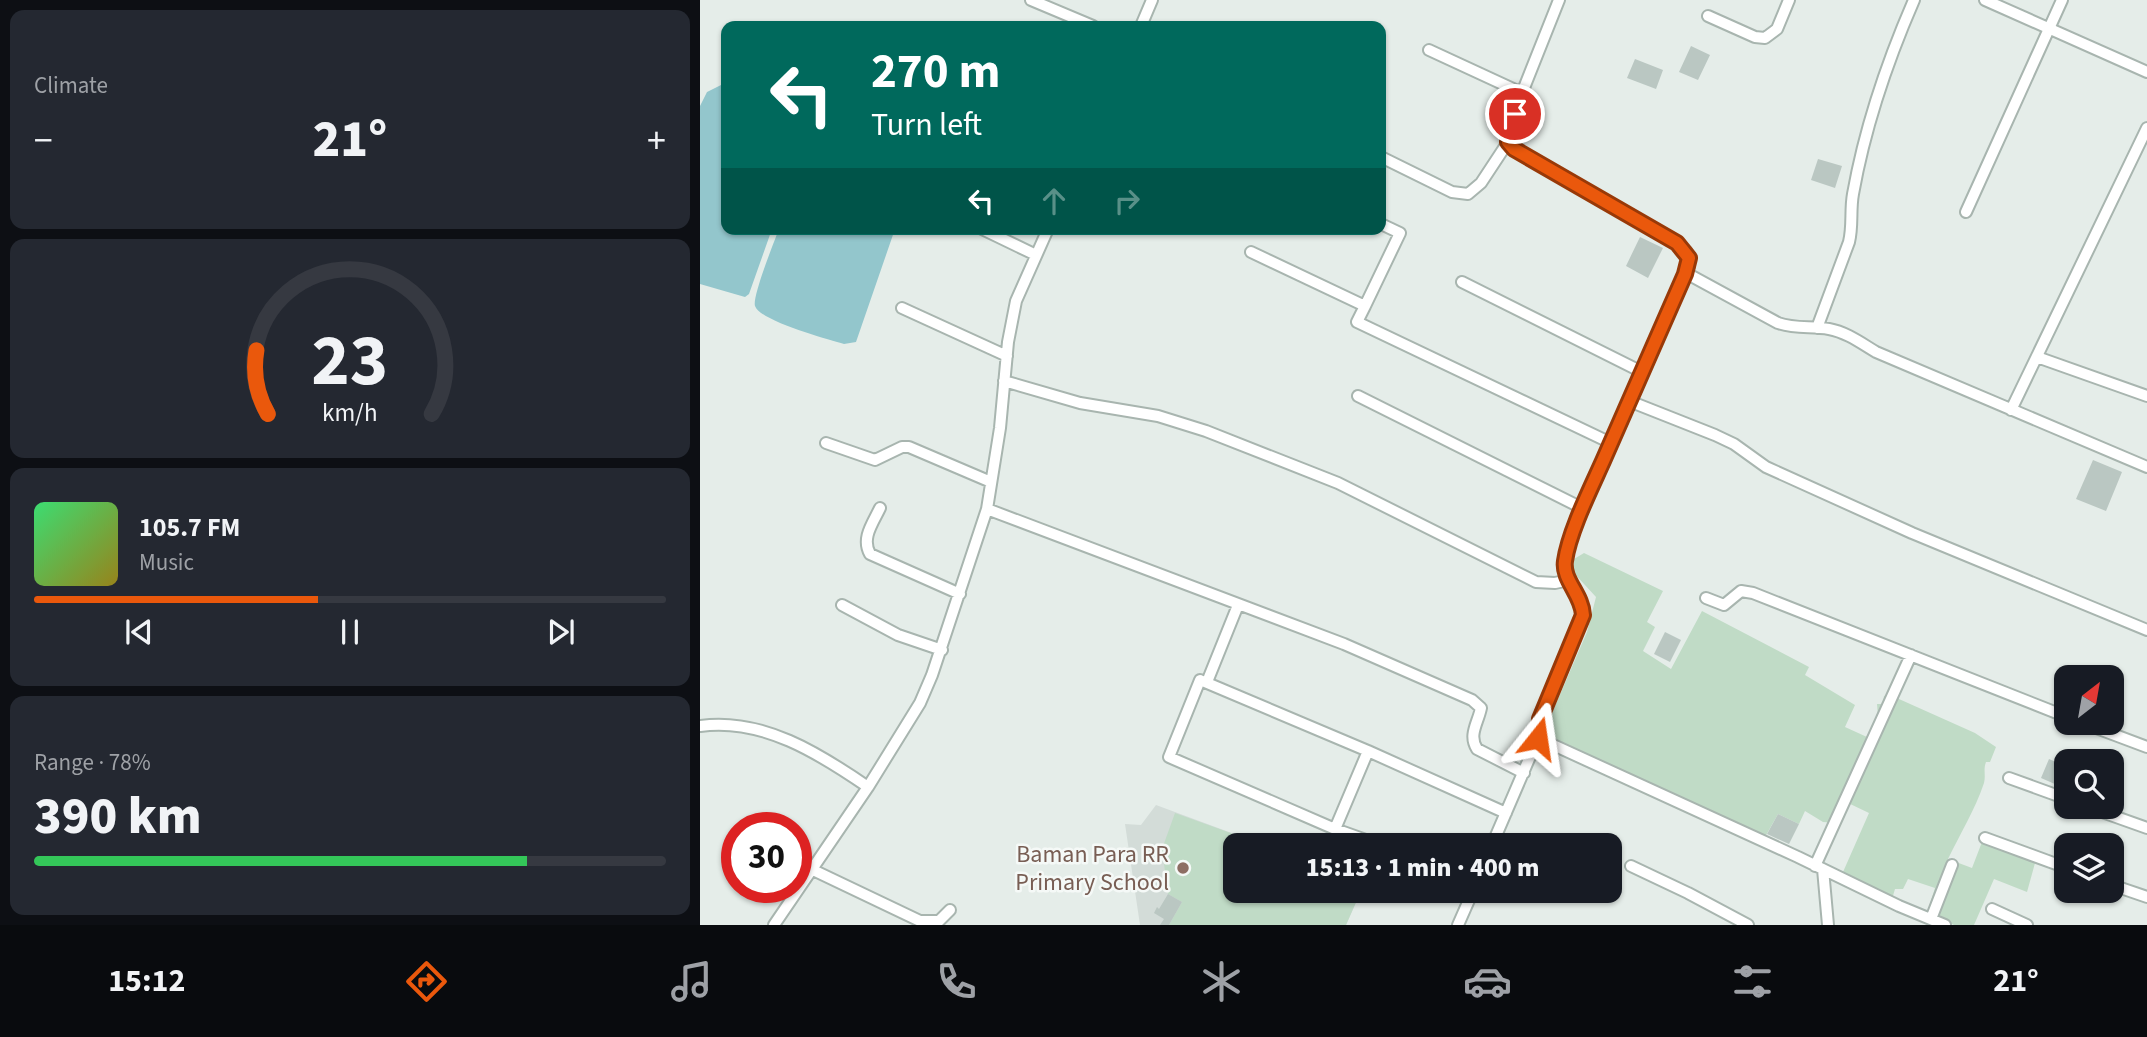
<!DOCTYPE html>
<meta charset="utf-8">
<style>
:root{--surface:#171b24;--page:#242831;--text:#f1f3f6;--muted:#9ea1a6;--line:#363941;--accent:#ea580c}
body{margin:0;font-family:"Source Sans 3",sans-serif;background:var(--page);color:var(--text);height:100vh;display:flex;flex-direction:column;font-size:26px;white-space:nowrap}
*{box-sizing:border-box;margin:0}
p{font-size:23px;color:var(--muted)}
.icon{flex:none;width:38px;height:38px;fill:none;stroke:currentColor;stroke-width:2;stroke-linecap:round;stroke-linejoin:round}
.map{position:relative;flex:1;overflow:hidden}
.details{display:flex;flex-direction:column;gap:10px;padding:10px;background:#0d0f14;width:700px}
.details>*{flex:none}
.top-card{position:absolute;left:21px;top:21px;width:665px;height:214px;border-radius:14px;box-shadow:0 2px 5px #0004;background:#00695c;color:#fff;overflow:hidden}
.needle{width:46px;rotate:31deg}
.buttons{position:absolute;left:1354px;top:665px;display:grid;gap:14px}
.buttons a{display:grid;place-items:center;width:70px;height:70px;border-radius:14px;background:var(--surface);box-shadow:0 2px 5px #0004;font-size:35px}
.speed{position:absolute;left:21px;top:812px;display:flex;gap:14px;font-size:35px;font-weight:700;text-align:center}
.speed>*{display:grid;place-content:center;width:91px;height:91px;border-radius:50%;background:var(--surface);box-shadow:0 2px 5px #0004;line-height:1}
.speed .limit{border:10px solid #d22;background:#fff;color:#111}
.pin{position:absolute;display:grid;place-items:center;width:60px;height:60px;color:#fff;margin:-30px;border:4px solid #fff;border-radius:50%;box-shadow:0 2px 7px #0007}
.me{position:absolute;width:77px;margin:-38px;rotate:15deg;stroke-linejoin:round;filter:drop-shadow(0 0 5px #0008)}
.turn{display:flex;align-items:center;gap:24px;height:147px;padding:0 35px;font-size:32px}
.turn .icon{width:91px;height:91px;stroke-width:2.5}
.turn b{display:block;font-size:49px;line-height:60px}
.lanes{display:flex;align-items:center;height:66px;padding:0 35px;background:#0003;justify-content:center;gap:35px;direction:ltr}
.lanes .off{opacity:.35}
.big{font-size:52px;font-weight:800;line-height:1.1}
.details .widget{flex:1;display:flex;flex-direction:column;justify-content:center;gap:10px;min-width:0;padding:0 24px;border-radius:14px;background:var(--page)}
.details .dial{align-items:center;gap:0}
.dial svg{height:182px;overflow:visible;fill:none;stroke:var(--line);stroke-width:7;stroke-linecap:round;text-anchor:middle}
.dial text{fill:var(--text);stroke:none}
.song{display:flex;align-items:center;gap:21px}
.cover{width:84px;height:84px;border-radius:10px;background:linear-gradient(135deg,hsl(140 70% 55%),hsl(50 70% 35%))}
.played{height:7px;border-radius:4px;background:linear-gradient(90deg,var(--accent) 45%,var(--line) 45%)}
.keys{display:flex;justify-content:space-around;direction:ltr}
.heat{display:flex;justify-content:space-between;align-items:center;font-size:38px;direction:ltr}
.charge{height:10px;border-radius:5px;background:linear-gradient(90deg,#34c759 78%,var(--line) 0)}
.trip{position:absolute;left:523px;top:833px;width:399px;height:70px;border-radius:14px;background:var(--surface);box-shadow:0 2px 5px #0004;font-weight:800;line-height:70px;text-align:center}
.menu{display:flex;height:112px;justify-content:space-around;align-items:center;background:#090b0e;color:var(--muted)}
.menu .icon{width:49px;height:49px}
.menu .current{color:var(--accent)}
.menu b{font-size:32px;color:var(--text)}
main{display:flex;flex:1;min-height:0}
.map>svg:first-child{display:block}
</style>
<main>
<section class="details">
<div class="widget"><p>Climate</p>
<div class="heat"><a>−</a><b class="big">21°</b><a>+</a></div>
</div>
<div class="widget dial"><svg viewBox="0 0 100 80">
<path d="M14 69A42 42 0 1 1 86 69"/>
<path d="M14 69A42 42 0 0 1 9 41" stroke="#ea580c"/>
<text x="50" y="56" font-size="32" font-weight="700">23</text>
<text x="50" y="72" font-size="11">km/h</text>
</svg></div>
<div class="widget">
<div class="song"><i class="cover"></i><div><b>105.7 FM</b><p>Music</p></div></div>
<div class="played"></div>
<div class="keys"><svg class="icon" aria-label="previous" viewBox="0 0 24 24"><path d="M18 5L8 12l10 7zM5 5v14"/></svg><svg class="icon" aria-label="pause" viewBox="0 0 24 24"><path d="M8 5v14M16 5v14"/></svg><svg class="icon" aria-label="next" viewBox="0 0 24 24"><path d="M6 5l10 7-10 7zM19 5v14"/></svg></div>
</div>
<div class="widget"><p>Range · 78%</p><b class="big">390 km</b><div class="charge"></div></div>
</section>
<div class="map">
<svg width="1447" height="925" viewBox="0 0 1447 925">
<rect width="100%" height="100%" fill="#e5ede9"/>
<path fill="#d3dcd8" d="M456,805L564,845H536V891H661L646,925H440L425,824L441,825Z"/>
<path fill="#c0dbc6" d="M884,553L963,591L947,622L955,627L943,651L971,669L1002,611L1109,667L1105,675L1155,705L1145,727L1167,737L1178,716L1177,704H1183L1184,696L1190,695L1275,733L1296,747L1290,762H1286C1283,770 1286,775 1284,783C1275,810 1260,834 1248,859L1272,868L1282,842L1335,863L1327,892L1294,879L1274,925H1254L1227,913L1235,888L1208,879L1203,889H1195L1192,899L1149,880L1150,876L1143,872L1169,813L1146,802L1137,823L1123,822L1105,811L1099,824L1078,814L1065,837L845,737L846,727L887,632L896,597L872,571L874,559Z
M475,813L564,845H536V891H661L646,925H469L482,902L468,894L462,849Z"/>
<path fill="#93c6cc" d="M21,85L26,86V229H72L49,294L45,297L0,284V106L7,92Z
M79,229H195L156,342L144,344C127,339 60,321 55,306C52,297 74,242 79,229Z"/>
<path fill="#bac7c2" d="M991,46L1010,55L998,80L979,72Z
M935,59L963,70L956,89L927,78Z
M1118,159L1142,166L1135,188L1111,180Z
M940,237L963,248L948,278L926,266Z
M1393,460L1422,472L1406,511L1376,499Z
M965,632L981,640L970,662L954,654Z
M1349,759L1367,767V783L1364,788L1341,778Z
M1078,814L1099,824L1089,844L1067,834Z
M468,894L482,902L469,925H460L464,919L454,913L457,907L459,909Z"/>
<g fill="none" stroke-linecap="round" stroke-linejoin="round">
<g stroke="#a8b5af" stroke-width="14">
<path id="minor" d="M331,0L393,26
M1285,0L1447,72
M1008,16L1055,37L1065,38L1077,29L1089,0
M441,26L452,0
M729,50L822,93
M681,157L752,192L768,194L781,183L808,142
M1266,212L1362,0
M282,229L336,255
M551,252L665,306L657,322L911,443
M986,273L1078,323C1095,329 1111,326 1129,329C1146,332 1161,343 1176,352L1447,467
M762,282L942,372
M665,306L700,233L681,224
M202,308L307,356
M1117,328L1149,242C1153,226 1150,210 1153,194C1165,127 1187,62 1214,0
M1337,357L1447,396
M304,381L380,403L458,416L506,431L638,483L836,582L855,583L869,580
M658,396L882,508
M929,401L1015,435L1034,444L1066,467L1212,533L1447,630
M1311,410L1447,128
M126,443L175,460L202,447H209L291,482
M180,508C173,523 161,538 170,554L260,594
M287,509L644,644L772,700L781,708C778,723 768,735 777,749L824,773
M1006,598L1024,605L1041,591L1053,593L1367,717
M142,605L198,635L242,650
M507,682L538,605
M1383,723L1447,747
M0,726C62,717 120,754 168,787
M838,738L1098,857L1199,906L1245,925
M1309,778L1367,799
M1388,807L1447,828
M635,829L668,751
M1285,838L1367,868
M680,845L635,829L469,757L500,680L668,751L806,813
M792,845L838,738L840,719L881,623C888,593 861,583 865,558L882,508L989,266L987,252L977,243L823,156L808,142V134L822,93L859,0
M931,866L988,893L1048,925
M1115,866L1211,655
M1123,869L1128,925
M113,870L220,921H239L250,910
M1412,885L1447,897
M1292,909L1327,925
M1231,919L1252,865
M74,925L168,787L220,703L232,675L287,509L300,428L308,342L316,301L348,229
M758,925L773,891"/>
</g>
<use href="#minor" stroke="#fff" stroke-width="10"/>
</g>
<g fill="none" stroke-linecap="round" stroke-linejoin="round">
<g stroke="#983908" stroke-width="18">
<path id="route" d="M815,114L808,142L814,149L977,243L989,258L985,274C958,336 931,398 903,461C891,488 869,532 865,561C862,580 882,594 883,615L840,719L838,738"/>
</g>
<use href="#route" stroke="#ea580c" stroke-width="12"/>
</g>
<circle fill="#8d6e63" stroke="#f5f9f7" stroke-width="2.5" cx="483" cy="868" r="7"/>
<g text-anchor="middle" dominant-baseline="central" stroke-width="5" stroke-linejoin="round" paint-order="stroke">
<g font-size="24" fill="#785e54" stroke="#f5f9f7" text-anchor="end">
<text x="469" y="854">Baman Para RR<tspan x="469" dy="28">Primary School</tspan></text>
</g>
</g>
</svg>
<div class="buttons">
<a><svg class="needle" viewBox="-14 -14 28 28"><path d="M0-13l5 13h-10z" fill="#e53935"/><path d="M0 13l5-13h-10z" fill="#9ea1a6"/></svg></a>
<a><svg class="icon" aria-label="search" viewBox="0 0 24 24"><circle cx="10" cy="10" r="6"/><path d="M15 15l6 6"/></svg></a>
<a><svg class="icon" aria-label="layers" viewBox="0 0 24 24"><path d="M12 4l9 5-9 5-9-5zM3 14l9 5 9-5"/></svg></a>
</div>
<div class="speed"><div class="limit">30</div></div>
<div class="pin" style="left:815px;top:114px;background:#d93025"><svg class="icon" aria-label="arrive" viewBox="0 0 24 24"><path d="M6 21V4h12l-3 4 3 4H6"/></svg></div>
<svg class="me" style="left:838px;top:738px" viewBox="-20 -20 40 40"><path d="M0-17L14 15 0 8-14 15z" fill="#ea580c" stroke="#fff" stroke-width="4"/></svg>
<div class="trip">15:13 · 1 min · 400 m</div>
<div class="top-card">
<div class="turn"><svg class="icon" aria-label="left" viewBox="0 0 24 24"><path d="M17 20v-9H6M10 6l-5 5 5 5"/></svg><div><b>270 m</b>Turn left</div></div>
<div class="lanes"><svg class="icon" aria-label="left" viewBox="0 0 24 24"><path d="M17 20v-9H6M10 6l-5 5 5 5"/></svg><svg class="icon off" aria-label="ahead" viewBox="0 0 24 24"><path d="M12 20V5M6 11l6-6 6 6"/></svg><svg class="icon off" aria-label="right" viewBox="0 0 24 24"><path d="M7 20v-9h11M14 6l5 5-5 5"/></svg></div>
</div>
</div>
</main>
<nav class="menu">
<b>15:12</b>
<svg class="icon current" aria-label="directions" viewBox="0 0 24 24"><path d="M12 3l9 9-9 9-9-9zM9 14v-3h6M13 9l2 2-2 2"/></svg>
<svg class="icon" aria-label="music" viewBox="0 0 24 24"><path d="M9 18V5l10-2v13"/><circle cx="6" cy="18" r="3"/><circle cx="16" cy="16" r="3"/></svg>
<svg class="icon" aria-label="phone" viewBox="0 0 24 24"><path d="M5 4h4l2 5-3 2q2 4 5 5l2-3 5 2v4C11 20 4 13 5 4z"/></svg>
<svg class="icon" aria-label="climate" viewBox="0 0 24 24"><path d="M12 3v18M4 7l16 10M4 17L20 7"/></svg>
<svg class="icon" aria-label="car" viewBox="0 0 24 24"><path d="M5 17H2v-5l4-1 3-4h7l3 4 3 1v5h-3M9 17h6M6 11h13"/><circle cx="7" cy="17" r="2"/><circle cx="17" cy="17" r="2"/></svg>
<svg class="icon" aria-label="filters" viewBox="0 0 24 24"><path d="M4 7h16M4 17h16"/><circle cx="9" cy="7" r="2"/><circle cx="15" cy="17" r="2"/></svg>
<b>21°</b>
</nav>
